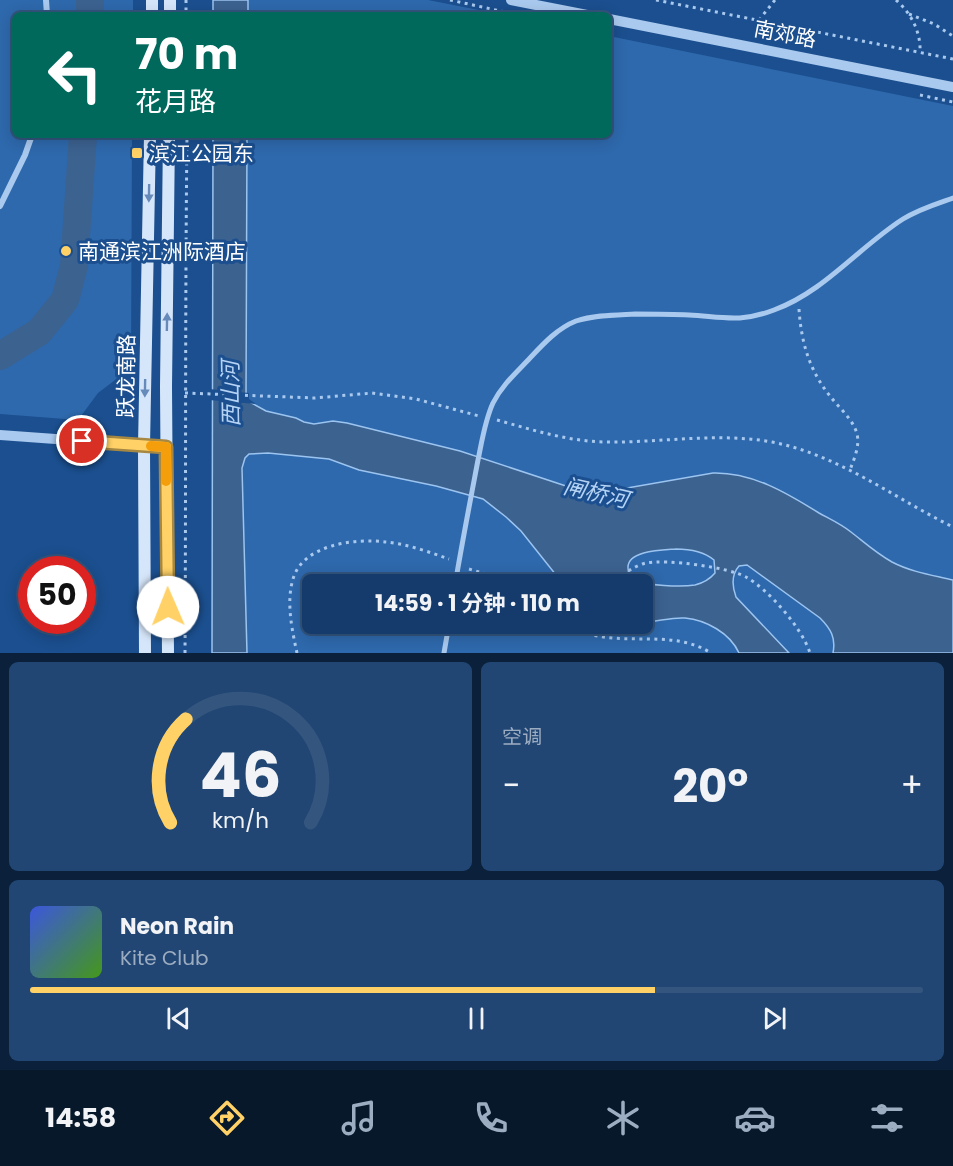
<!DOCTYPE html>
<html lang="zh">
<meta charset="utf-8">
<style>
:root{--surface:#143b6b;--page:#214673;--text:#f1f3f6;--muted:#9dadc1;--line:#33557e;--accent:#ffd166}
body{margin:0;font-family:Poppins,"Noto Sans SC",sans-serif;background:var(--page);color:var(--text);height:100vh;display:flex;flex-direction:column;font-size:22px;white-space:nowrap}
*{box-sizing:border-box;margin:0}
p{font-size:20px;color:var(--muted)}
.icon{flex:none;width:33px;height:33px;fill:none;stroke:currentColor;stroke-width:2;stroke-linecap:round;stroke-linejoin:round}
.map{position:relative;height:653px;overflow:hidden}
.details{display:flex;flex-direction:column;gap:9px;padding:9px;background:#0b203b;flex:1}
.details>*{flex:none}
.hud{position:absolute;left:12px;top:12px;width:600px;height:126px;border-radius:9px;box-shadow:0 3px 15px #0003,0 0 0 2px var(--line);background:#00695c;color:#fff;overflow:hidden}
.speed{position:absolute;left:18px;top:556px;display:flex;gap:12px;font-size:30px;font-weight:700;text-align:center}
.speed>*{display:grid;place-content:center;width:78px;height:78px;border-radius:50%;background:var(--surface);box-shadow:0 3px 15px #0003,0 0 0 2px var(--line);line-height:1}
.speed .limit{border:9px solid #d22;background:#fff;color:#111}
.pin{position:absolute;display:grid;place-items:center;width:51px;height:51px;color:#fff;margin:-26px;border:3px solid #fff;border-radius:50%;box-shadow:0 2px 6px #0007}
.me{position:absolute;width:66px;margin:-33px;rotate:359deg;stroke-linejoin:round;filter:drop-shadow(0 0 4px #0008)}
.turn{display:flex;align-items:center;gap:21px;height:126px;padding:0 24px;font-size:27px}
.turn .icon{width:78px;height:78px;stroke-width:2.5}
.turn b{display:block;font-size:42px;line-height:51px}
.big{font-size:45px;font-weight:700;line-height:1.1}
.details .tile{flex:1;display:flex;flex-direction:column;justify-content:center;gap:9px;min-width:0;padding:0 21px;border-radius:9px;background:var(--page)}
.details .dial{align-items:center;gap:0}
.dial svg{height:156px;overflow:visible;fill:none;stroke:var(--line);stroke-width:7;stroke-linecap:round;text-anchor:middle}
.dial text{fill:var(--text);stroke:none}
.song{display:flex;align-items:center;gap:18px}
.cover{width:72px;height:72px;border-radius:9px;background:linear-gradient(135deg,hsl(230 70% 55%),hsl(100 70% 35%))}
.played{height:6px;border-radius:3px;background:linear-gradient(90deg,var(--accent) 70%,var(--line) 70%)}
.keys{display:flex;justify-content:space-around;direction:ltr}
.heat{display:flex;justify-content:space-between;align-items:center;font-size:33px;direction:ltr}
.details .tiles{flex:1;display:grid;gap:9px;grid-template-columns:1fr 1fr}
.tile:last-child{grid-column:span 2}
.trip{position:absolute;left:302px;top:574px;width:351px;height:60px;border-radius:9px;background:var(--surface);box-shadow:0 3px 15px #0003,0 0 0 2px var(--line);font-weight:700;line-height:60px;text-align:center}
.dock{display:flex;height:96px;justify-content:space-around;align-items:center;background:#08182b;color:var(--muted)}
.dock .icon{width:42px;height:42px}
.dock .active{color:var(--accent)}
.dock b{font-size:27px;color:var(--text)}
.map>svg:first-child{display:block}
</style>
<div class="map">
<svg width="953" height="653" viewBox="0 0 953 653">
<rect width="100%" height="100%" fill="#1b4f8f"/>
<path fill="#2e69ad" fill-rule="evenodd" d="M0,0H133V15H15V135H132L131,368L98,393L78,420L0,414Z
M248,0H428L504,15H248Z
M609,36L953,106V653H247L242,468L246,401L247,135H609ZM312,585H642V624H312Z"/>
<path fill="#3c6290" stroke="#9cc4f0" stroke-width="1.5" fill-rule="evenodd" d="M213,0H248V15H213Z
M213,135H247L246,400L266,411L296,418L304,422L314,424L333,421L347,423L460,451L572,488L593,492L610,491L713,473C752,472 787,493 819,513C830,519 841,524 851,532C864,542 876,553 892,562C911,572 932,575 953,580V653H833C836,638 831,629 820,618L747,565L739,566C731,575 732,586 736,597L789,653H739C730,633 706,620 685,618C671,617 656,622 642,622V585H564L521,531L506,517L483,499L436,486L359,470L329,459L268,453L249,454L245,458L242,468L247,653H212ZM676,549C690,549 703,551 714,560L715,573C710,579 703,583 695,585C682,587 646,586 634,580C630,578 628,572 628,568C627,550 664,550 676,549Z"/>
<path fill="#1b4f8f" d="M209,389L249,393V399L256,404L209,400Z"/>
<g fill="none" stroke-linecap="round" stroke-linejoin="round">
<path stroke="#3c6290" stroke-width="28" d="M90,15V0
M0,356L39,332L65,300L74,266L83,135"/>
<path stroke="#a9c9ee" stroke-width="3" stroke-dasharray="3 4.5" stroke-linecap="butt" d="M186,0V15
M450,0L505,12
M656,0L953,59
M896,0C911,13 921,32 920,52
M909,14L934,24L953,36
M759,20L775,0
M920,95L953,102
M799,309C801,341 809,370 830,396C839,408 853,419 857,434C860,446 854,459 850,470
M185,393L315,398L372,393L416,399L479,416
M497,420C533,430 567,441 604,442C660,443 717,432 772,442C839,455 894,498 953,527
M469,569L493,576L513,585
M611,585C621,576 633,566 646,563C666,559 728,567 746,577C769,590 802,628 810,653
M567,624C611,653 667,625 711,653
M581,633L585,624
M185,653C186,480 185,308 187,135
M297,653C292,630 286,602 293,579C303,544 356,538 386,542C407,544 429,552 449,559"/>
<path stroke="#a9c9ee" stroke-width="5" d="M455,585C462,543 470,502 478,460C482,441 485,420 493,403C502,385 517,372 530,358C544,343 558,328 576,321C594,315 616,315 635,314C653,314 671,314 689,315C723,317 740,323 774,310C824,292 859,247 903,219C919,209 936,204 953,198
M444,653L449,624"/>
<path stroke="#a9c9ee" stroke-width="6" d="M46,0L47,15
M0,206L25,155L32,135"/>
<path stroke="#a9c9ee" stroke-width="10" d="M511,0L587,15
M609,19L953,87
M0,435L166,447"/>
<path stroke="#d6e6fa" stroke-width="12" d="M152,15V0
M170,15V0
M145,653L144,446L150,135
M168,653L166,387L169,135"/>
</g>
<defs><path id="oneway-solid" d="M-6-.8H1V-3.2L6.5 0L1 3.2V.8H-6Z" transform="scale(1.5)"/></defs>
<g fill="#668bba">
<use href="#oneway-solid" transform="translate(149 193) rotate(91)"/>
<use href="#oneway-solid" transform="translate(167 322) rotate(-89)"/>
<use href="#oneway-solid" transform="translate(145 388) rotate(91)"/>
</g>
<g fill="none" stroke-linecap="round" stroke-linejoin="round">
<g stroke="#a68842" stroke-width="15">
<path id="route" d="M82,441L166,447L168,607"/>
</g>
<use href="#route" stroke="#ffd166" stroke-width="10"/>
<path stroke="#f59e0b" stroke-width="10" d="M151,446L166,447V481"/>
</g>
<g fill="#ffd166" stroke="#1b4f8f" stroke-width="2">
<rect x="131" y="147" width="12" height="12" rx="3"/>
<circle cx="66" cy="251" r="6"/>
</g>
<g text-anchor="middle" dominant-baseline="central" stroke-width="6" stroke-linejoin="round" paint-order="stroke">
<g font-size="21" fill="#fff" stroke="#1b4f8f">
<text transform="translate(785 34) rotate(11)">南郊路</text>
<text transform="translate(126 376) rotate(-89)">跃龙南路</text>
</g>
<g font-size="21" fill="#fff" stroke="#1b4f8f" text-anchor="start">
<text x="149" y="153">滨江公园东</text>
<text x="78" y="251">南通滨江洲际酒店</text>
</g>
<g font-size="22" font-style="italic" fill="#b5d3f5" stroke="#1b4f8f">
<text transform="translate(231 394) rotate(-91)">西山河</text>
<text transform="translate(596 493) rotate(13)">闸桥河</text>
</g>
</g>
</svg>
<div class="speed"><div class="limit">50</div></div>
<div class="pin" style="left:82px;top:441px;background:#d93025"><svg class="icon" aria-label="arrive" viewBox="0 0 24 24"><path d="M6 21V4h12l-3 4 3 4H6"/></svg></div>
<svg class="me" style="left:168px;top:607px" viewBox="-20 -20 40 40"><circle r="19" fill="#fff"/><path d="M0-13L10 11 0 6-10 11z" fill="#ffd166"/></svg>
<div class="trip">14:59 · 1 分钟 · 110 m</div>
<div class="hud">
<div class="turn"><svg class="icon" aria-label="left" viewBox="0 0 24 24"><path d="M17 20v-9H6M10 6l-5 5 5 5"/></svg><div><b>70 m</b>花月路</div></div>
</div>
</div>
<section class="details">
<div class="tiles">
<div class="tile dial"><svg viewBox="0 0 100 80">
<path d="M14 69A42 42 0 1 1 86 69"/>
<path d="M14 69A42 42 0 0 1 22 16" stroke="#ffd166"/>
<text x="50" y="56" font-size="32" font-weight="700">46</text>
<text x="50" y="72" font-size="11">km/h</text>
</svg></div>
<div class="tile"><p>空调</p>
<div class="heat"><a>−</a><b class="big">20°</b><a>+</a></div>
</div>
<div class="tile">
<div class="song"><i class="cover"></i><div><b>Neon Rain</b><p>Kite Club</p></div></div>
<div class="played"></div>
<div class="keys"><svg class="icon" aria-label="previous" viewBox="0 0 24 24"><path d="M18 5L8 12l10 7zM5 5v14"/></svg><svg class="icon" aria-label="pause" viewBox="0 0 24 24"><path d="M8 5v14M16 5v14"/></svg><svg class="icon" aria-label="next" viewBox="0 0 24 24"><path d="M6 5l10 7-10 7zM19 5v14"/></svg></div>
</div>
</div>
</section>
<nav class="dock">
<b>14:58</b>
<svg class="icon active" aria-label="directions" viewBox="0 0 24 24"><path d="M12 3l9 9-9 9-9-9zM9 14v-3h6M13 9l2 2-2 2"/></svg>
<svg class="icon" aria-label="music" viewBox="0 0 24 24"><path d="M9 18V5l10-2v13"/><circle cx="6" cy="18" r="3"/><circle cx="16" cy="16" r="3"/></svg>
<svg class="icon" aria-label="phone" viewBox="0 0 24 24"><path d="M5 4h4l2 5-3 2q2 4 5 5l2-3 5 2v4C11 20 4 13 5 4z"/></svg>
<svg class="icon" aria-label="climate" viewBox="0 0 24 24"><path d="M12 3v18M4 7l16 10M4 17L20 7"/></svg>
<svg class="icon" aria-label="car" viewBox="0 0 24 24"><path d="M5 17H2v-5l4-1 3-4h7l3 4 3 1v5h-3M9 17h6M6 11h13"/><circle cx="7" cy="17" r="2"/><circle cx="17" cy="17" r="2"/></svg>
<svg class="icon" aria-label="filters" viewBox="0 0 24 24"><path d="M4 7h16M4 17h16"/><circle cx="9" cy="7" r="2"/><circle cx="15" cy="17" r="2"/></svg>
</nav>
